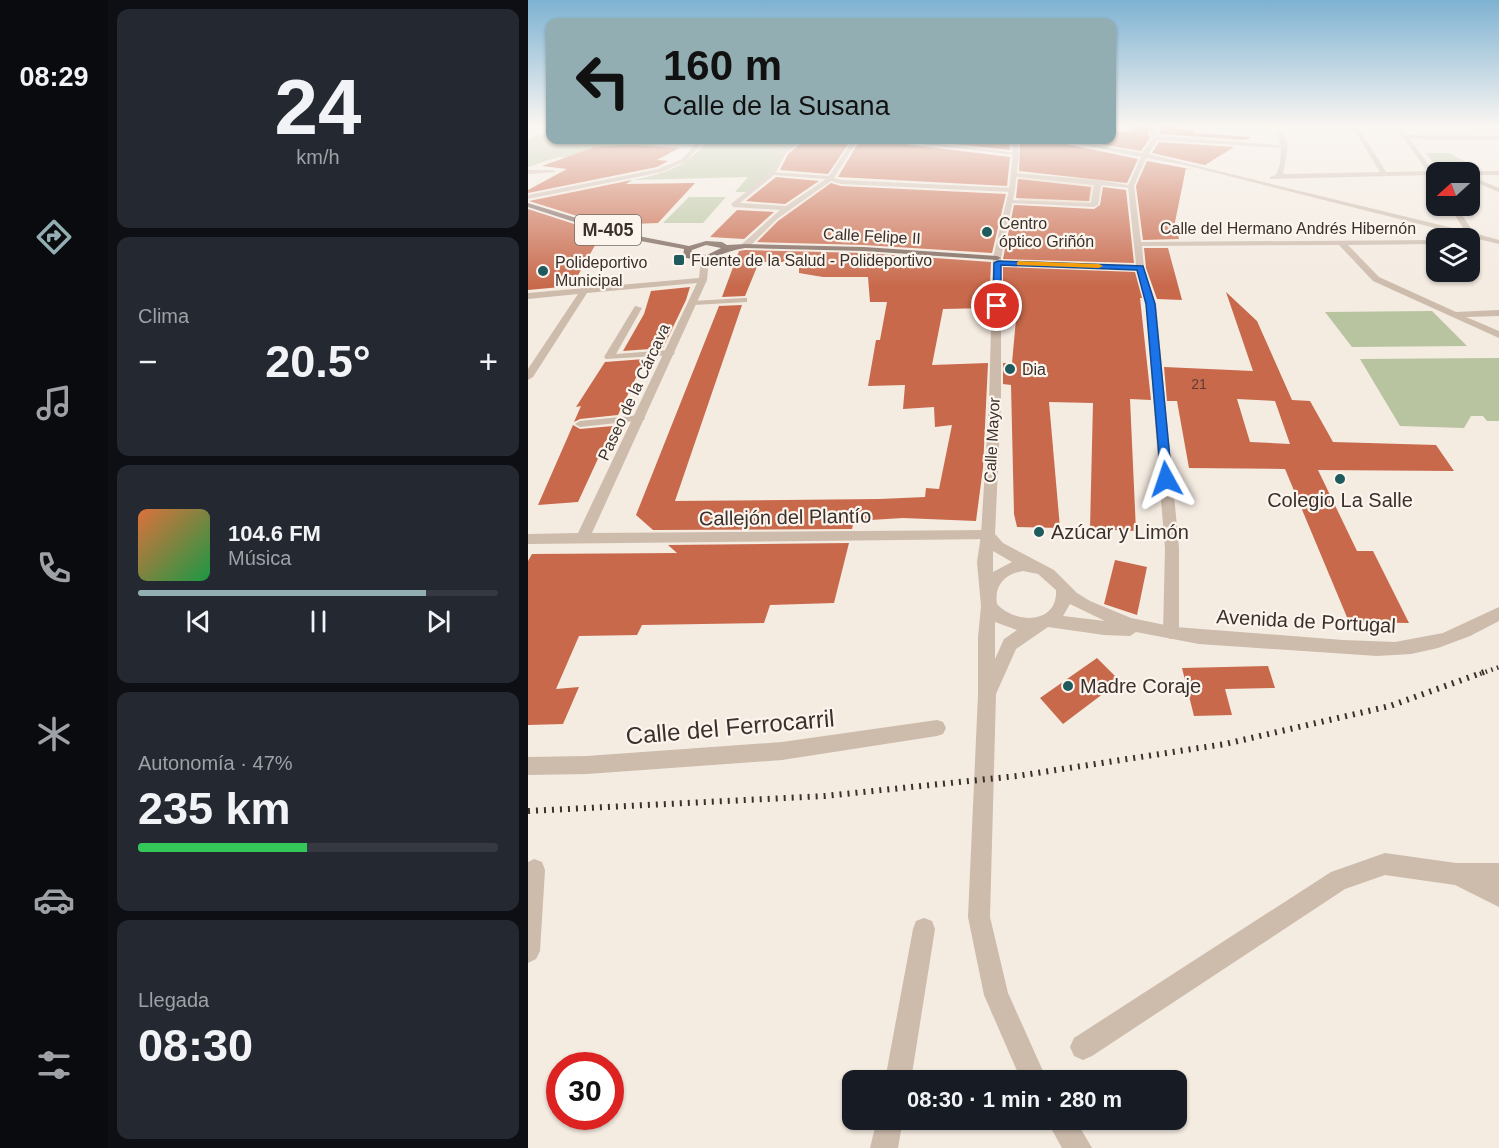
<!DOCTYPE html>
<html lang="es">
<meta charset="utf-8">
<style>
:root{--surface:#171b24;--page:#242831;--text:#f1f3f6;--muted:#9ea1a6;--line:#363941;--accent:#92aeb2}
body{margin:0;font-family:Helvetica,sans-serif;background:var(--page);color:var(--text);height:100vh;display:flex;flex-direction:column;font-size:22px;white-space:nowrap}
*{box-sizing:border-box;margin:0}
p{font-size:20px;color:var(--muted)}
.icon{flex:none;width:33px;height:33px;fill:none;stroke:currentColor;stroke-width:2;stroke-linecap:round;stroke-linejoin:round}
.map{position:relative;flex:1;overflow:hidden}
.details{display:flex;flex-direction:column;gap:9px;padding:9px;background:#0d0f14;width:420px}
.details>*{flex:none}
.banner{position:absolute;left:18px;top:18px;width:570px;height:126px;border-radius:12px;box-shadow:0 2px 4px #0004;background:#92aeb2;color:#111;overflow:hidden}
.needle{width:39px;rotate:249deg}
.tools{position:absolute;left:898px;top:162px;display:grid;gap:12px}
.tools a{display:grid;place-items:center;width:54px;height:54px;border-radius:12px;background:var(--surface);box-shadow:0 2px 4px #0004;font-size:30px}
.speed{position:absolute;left:18px;top:1052px;display:flex;gap:12px;font-size:30px;font-weight:700;text-align:center}
.speed>*{display:grid;place-content:center;width:78px;height:78px;border-radius:50%;background:var(--surface);box-shadow:0 2px 4px #0004;line-height:1}
.speed .limit{border:9px solid #d22;background:#fff;color:#111}
.pin{position:absolute;display:grid;place-items:center;width:51px;height:51px;color:#fff;margin:-26px;border:3px solid #fff;border-radius:50%;box-shadow:0 2px 6px #0007}
.me{position:absolute;width:66px;margin:-33px;rotate:355deg;stroke-linejoin:round;filter:drop-shadow(0 0 4px #0008)}
.turn{display:flex;align-items:center;gap:21px;height:126px;padding:0 18px;font-size:27px}
.turn .icon{width:78px;height:78px;stroke-width:2.5}
.turn b{display:block;font-size:42px;line-height:51px}
.big{font-size:45px;font-weight:700;line-height:1.1}
.details .card{flex:1;display:flex;flex-direction:column;justify-content:center;gap:9px;min-width:0;padding:0 21px;border-radius:12px;background:var(--page)}
.details .dial{align-items:center;gap:0}
.dial b{font-size:78px;line-height:1}
.song{display:flex;align-items:center;gap:18px}
.cover{width:72px;height:72px;border-radius:9px;background:linear-gradient(135deg,hsl(20 70% 55%),hsl(140 70% 35%))}
.played{height:6px;border-radius:3px;background:linear-gradient(90deg,var(--accent) 80%,var(--line) 80%)}
.keys{display:flex;justify-content:space-around;direction:ltr}
.heat{display:flex;justify-content:space-between;align-items:center;font-size:33px;direction:ltr}
.charge{height:9px;border-radius:4px;background:linear-gradient(90deg,#34c759 47%,var(--line) 0)}
.trip{position:absolute;left:314px;top:1070px;width:345px;height:60px;border-radius:12px;background:var(--surface);box-shadow:0 2px 4px #0004;font-weight:700;line-height:60px;text-align:center}
main{display:flex;flex:1;min-height:0}
.menu{display:flex;flex-direction:column;width:108px;justify-content:space-around;align-items:center;background:#090b0e;color:var(--muted)}
.menu .icon{width:42px;height:42px}
.menu .selected{color:var(--accent)}
.menu b{font-size:27px;color:var(--text)}
.map>svg:first-child{display:block}
</style>
<main>
<nav class="menu">
<b>08:29</b>
<svg class="icon selected" aria-label="directions" viewBox="0 0 24 24"><path d="M12 3l9 9-9 9-9-9zM9 14v-3h6M13 9l2 2-2 2"/></svg>
<svg class="icon" aria-label="music" viewBox="0 0 24 24"><path d="M9 18V5l10-2v13"/><circle cx="6" cy="18" r="3"/><circle cx="16" cy="16" r="3"/></svg>
<svg class="icon" aria-label="phone" viewBox="0 0 24 24"><path d="M5 4h4l2 5-3 2q2 4 5 5l2-3 5 2v4C11 20 4 13 5 4z"/></svg>
<svg class="icon" aria-label="climate" viewBox="0 0 24 24"><path d="M12 3v18M4 7l16 10M4 17L20 7"/></svg>
<svg class="icon" aria-label="car" viewBox="0 0 24 24"><path d="M5 17H2v-5l4-1 3-4h7l3 4 3 1v5h-3M9 17h6M6 11h13"/><circle cx="7" cy="17" r="2"/><circle cx="17" cy="17" r="2"/></svg>
<svg class="icon" aria-label="filters" viewBox="0 0 24 24"><path d="M4 7h16M4 17h16"/><circle cx="9" cy="7" r="2"/><circle cx="15" cy="17" r="2"/></svg>
</nav>
<section class="details">
<div class="card dial"><b>24</b><p>km/h</p></div>
<div class="card"><p>Clima</p>
<div class="heat"><a>−</a><b class="big">20.5°</b><a>+</a></div>
</div>
<div class="card">
<div class="song"><i class="cover"></i><div><b>104.6 FM</b><p>Música</p></div></div>
<div class="played"></div>
<div class="keys"><svg class="icon" aria-label="previous" viewBox="0 0 24 24"><path d="M18 5L8 12l10 7zM5 5v14"/></svg><svg class="icon" aria-label="pause" viewBox="0 0 24 24"><path d="M8 5v14M16 5v14"/></svg><svg class="icon" aria-label="next" viewBox="0 0 24 24"><path d="M6 5l10 7-10 7zM19 5v14"/></svg></div>
</div>
<div class="card"><p>Autonomía · 47%</p><b class="big">235 km</b><div class="charge"></div></div>
<div class="card"><p>Llegada</p><b class="big">08:30</b></div>
</section>
<div class="map">
<svg width="971" height="1148" viewBox="0 0 971 1148">
<rect width="100%" height="100%" fill="#f4ebe1"/>
<path fill="#b8c4a0" d="M12,134H22V140H167L166,142L62,148L77,150L57,159L30,157L0,167V139Z
M180,140H272L256,152L245,173L221,192H207L220,177L105,180C139,173 158,167 180,140Z
M898,153H922L941,164L931,165L938,170C915,170 912,174 898,153Z
M161,197H198L175,223H135Z
M904,311L939,346L824,347L797,312Z
M971,358V421H959L955,416H943L936,428L872,426L832,359Z"/>
<path fill="#ecdcc8" d="M492,175L575,184L570,206L490,202Z"/>
<path fill="#c8694b" fill-rule="evenodd" d="M603,125H621L620,134L622,138L613,151L555,141L584,140L589,131L601,132Z
M631,125L649,126V128L652,129L666,130L665,133L723,137L718,140L632,134Z
M277,140H323L300,174L252,170L260,154Z
M332,140H358L360,142L482,157L479,186L310,177Z
M390,140H481L482,150Z
M513,140H527L529,142L610,159L599,183L491,171L492,144L512,143Z
M631,142L706,147L677,165L624,153Z
M105,145L151,148L129,160L140,161L129,167L0,193V190L39,169L14,166L67,147Z
M619,161L667,170L658,168L647,222L651,239L615,240L608,186Z
M248,177L291,181L257,204L218,201Z
M490,179L563,187L561,201L488,198Z
M104,180L98,184L167,183L130,223L78,225L1,201Z
M303,183L313,186L478,194L464,253L336,245L229,242L250,221Z
M575,187L598,190L606,263L475,259L486,205L566,209L572,205Z
M0,209L74,233L44,286L0,290Z
M209,210L246,212L216,239L182,237Z
M616,248H640L654,300L629,299L618,268Z
M217,250L336,253L463,262L461,308L415,309L404,365L460,363L455,468L448,521L375,518L326,521L324,529L125,530L108,515L191,306L214,305L147,501L352,499L397,497L398,488L411,489L424,425L407,427L406,407L375,409L377,385L340,386L348,340H352L359,302H342L340,277H295L271,273V262H231L217,296L194,297L211,251Z
M475,267L607,272L614,298H612L623,400L602,399L608,531L562,529L565,403L521,402L532,528L489,527L486,514L483,385L475,384V363H484L489,308H475Z
M162,287L158,300L135,348L95,351L116,314L123,291Z
M698,292L729,321L764,400L782,401L805,442L908,445L926,471L790,470L829,551H845L881,623L821,622L757,469L661,468L649,401H639L636,367L725,371ZM709,399L747,401L762,444L722,442Z
M117,359L90,415L52,419L46,422L53,406L48,407L77,362Z
M45,425L52,429L85,426L50,502L10,505Z
M321,543L306,603L242,605L236,623L114,625L109,635L51,636L28,689L51,687L35,724L0,725V561L4,554L149,553L140,545Z
M587,560L619,567L609,615L576,604Z
M569,658L592,681L535,724L512,698Z
M740,666L747,688L697,689L704,715L666,716L654,668Z"/>
<g fill="none" stroke-linecap="round" stroke-linejoin="round">
<path fill="#cdbbac" fill-rule="evenodd" d="M0,170H25L28,172L0,174Z
M216,298H219V302L165,305L161,303L165,301Z
M107,306L114,308L88,354L142,350L147,353L145,355L78,359L76,357Z
M112,415L117,418L116,420L52,427L47,424L52,421Z"/>
<path fill="#cdbbac" fill-rule="evenodd" d="M269,140H275L258,153L247,174H243L254,151Z
M486,173L570,180L606,186L603,188L573,185L570,205L566,207L482,203L480,200L563,203L566,185L484,176Z"/>
<path fill="#cdbbac" fill-rule="evenodd" d="M11,125H19L0,134V130Z
M623,125H629L630,136L752,145L747,125H753L760,147L755,174L852,172L823,125H829L858,172L899,171L866,125H872L879,135L971,136V140L882,139L905,171L912,172H909V179L907,180L902,175L742,179V177L748,175L752,164L753,148L630,140L620,154L937,231L921,206H928L946,233L971,240V244L946,238L942,239L939,236L657,165L618,158L606,186L613,242L909,240V244L820,245L851,277L928,312L971,310V316L938,317L971,331V338L845,281L811,245L614,246L616,268L628,304L651,548V632L649,637L643,639L637,637L635,632L637,548L633,500L618,304L609,270L470,265L466,263L470,261L608,265L600,186L613,157L529,140H538L614,153L625,138L622,134Z
M171,140H177L158,161L134,172L0,199V195L130,169L154,159Z
M325,140H330L306,178L314,180L484,188L487,190L484,192L313,184L303,181L249,219L220,248H214V244L252,210L205,207L203,204L243,172L301,176ZM246,175L297,179H298L258,206L212,203Z
M360,140H374L491,153L488,155Z
M942,171H971V175H942V172H939Z
M942,176L971,188V192L942,180Z
M177,256L181,258L179,280L64,533L460,530L467,535L465,539L0,544V534L50,533L169,283L59,293L5,377L0,380V369L50,294L0,299V293L171,278L173,258Z
M409,720L415,722L418,728L415,734L409,736L254,760L59,774L0,775V757L59,756L254,742Z
M857,853L928,863H971V907L927,885L857,875L817,889L564,1056L555,1060L546,1056L542,1047L546,1038L803,872Z
M6,859L14,862L17,870L12,951L8,959L0,963V862Z
M396,918L404,921L407,929L383,1080H357L385,929L388,921Z
M349,1119H375L370,1148H342Z"/>
<path fill="#cdbbac" fill-rule="evenodd" d="M483,140H489L491,153L487,190L473,258V402L467,534L475,543L526,570L549,593L562,601L603,618L647,627L815,640L867,642L915,633L971,607V621L942,636L910,648L883,654L849,656L671,644L608,632L602,636L576,635L520,627L488,649L468,694L462,917L480,993L519,1080H493L456,995L440,917L450,695V637L453,606L449,562L453,535L461,402L465,258L481,190L485,153ZM465,551L484,562L465,572ZM495,571L510,574L528,590C530,625 487,624 469,604C466,586 476,574 495,571ZM542,604L577,621L535,616ZM467,622L489,630L476,639L467,659Z
M518,1119H547L564,1148H534Z"/>
<path fill="#7d675c" fill-rule="evenodd" d="M0,203L100,234L161,246L178,241L194,242L199,245L217,244L336,247L469,256L473,258L469,260L336,251L217,248C194,251 179,265 155,257L156,249L96,238L0,207ZM178,245L193,248L179,255L163,254L164,250Z"/>
<path stroke="#3b302b" stroke-width="4.5" stroke-dasharray="1.5 4.5" stroke-linecap="butt" d="M952,674L971,667"/>
<path stroke="#3b302b" stroke-width="6" stroke-dasharray="2 6" stroke-linecap="butt" d="M0,811L297,796L489,776L697,744L862,706L956,672"/>
</g>
<linearGradient id="sky" x2="0" y2="1"><stop stop-color="#7eb2d2"/><stop offset="0.44" stop-color="#faf6f2"/><stop offset="1" stop-color="#faf6f2" stop-opacity="0"/></linearGradient>
<rect width="971" height="286" fill="url(#sky)"/>
<path fill="#1a73e8" stroke="#114b97" stroke-width="1.5" d="M470,261L615,266L627,304L644,479L643,481L638,482L633,479L618,304L609,270L473,265V306L469,309L465,306L466,263Z"/>
<path fill="#f59e0b" d="M491,261L571,264L575,266L571,268L489,265V262Z"/>
<g fill="#1f5a5e" stroke="#fbf5ee" stroke-width="2">
<circle cx="459" cy="232" r="6"/>
<rect x="145" y="254" width="12" height="12" rx="3"/>
<circle cx="15" cy="271" r="6"/>
<circle cx="482" cy="369" r="6"/>
<circle cx="812" cy="479" r="6"/>
<circle cx="511" cy="532" r="6"/>
<circle cx="540" cy="686" r="6"/>
</g>
<g text-anchor="middle" dominant-baseline="central" stroke-width="4.5" stroke-linejoin="round" paint-order="stroke">
<g font-size="14" fill="#5e3e33">
<text x="671" y="384">21</text>
</g>
<g font-size="16" fill="#3b302b" stroke="#fbf5ee" text-anchor="start">
<text x="471" y="223">Centro<tspan x="471" dy="18">óptico Griñón</tspan></text>
<text x="163" y="260">Fuente de la Salud - Polideportivo</text>
<text x="27" y="262">Polideportivo<tspan x="27" dy="18">Municipal</tspan></text>
<text x="494" y="369">Dia</text>
</g>
<g font-size="16" fill="#3b302b" stroke="#fbf5ee">
<text x="760" y="228">Calle del Hermano Andrés Hibernón</text>
<text transform="translate(344 236) rotate(3)">Calle Felipe II</text>
<text transform="translate(106 392) rotate(-65)">Paseo de la Cárcava</text>
<text transform="translate(464 440) rotate(-87)">Calle Mayor</text>
</g>
<rect fill="#fbf5ee" stroke="#756b66" stroke-width="1.5" x="47" y="215" width="66" height="30" rx="4.5"/>
<g font-size="18" font-weight="bold" fill="#3b302b">
<text x="80" y="230">M-405</text>
</g>
<g font-size="20" fill="#3b302b" stroke="#fbf5ee" text-anchor="start">
<text x="812" y="500" text-anchor="middle">Colegio La Salle</text>
<text x="523" y="532">Azúcar y Limón</text>
<text x="552" y="686">Madre Coraje</text>
</g>
<g font-size="20" fill="#3b302b" stroke="#fbf5ee">
<text transform="translate(257 517) rotate(-1)">Callejón del Plantío</text>
<text transform="translate(778 621) rotate(3)">Avenida de Portugal</text>
</g>
<g font-size="24" fill="#3b302b" stroke="#fbf5ee">
<text transform="translate(202 727) rotate(-5)">Calle del Ferrocarril</text>
</g>
</g>
</svg>
<div class="tools">
<a><svg class="needle" viewBox="-14 -14 28 28"><path d="M0-13l5 13h-10z" fill="#e53935"/><path d="M0 13l5-13h-10z" fill="#9ea1a6"/></svg></a>
<a><svg class="icon" aria-label="layers" viewBox="0 0 24 24"><path d="M12 4l9 5-9 5-9-5zM3 14l9 5 9-5"/></svg></a>
</div>
<div class="speed"><div class="limit">30</div></div>
<div class="pin" style="left:469px;top:306px;background:#d93025"><svg class="icon" aria-label="arrive" viewBox="0 0 24 24"><path d="M6 21V4h12l-3 4 3 4H6"/></svg></div>
<svg class="me" style="left:638px;top:479px" viewBox="-20 -20 40 40"><path d="M0-17L14 15 0 8-14 15z" fill="#1a73e8" stroke="#fff" stroke-width="4"/></svg>
<div class="trip">08:30 · 1 min · 280 m</div>
<div class="banner">
<div class="turn"><svg class="icon" aria-label="left" viewBox="0 0 24 24"><path d="M17 20v-9H6M10 6l-5 5 5 5"/></svg><div><b>160 m</b>Calle de la Susana</div></div>
</div>
</div>
</main>
